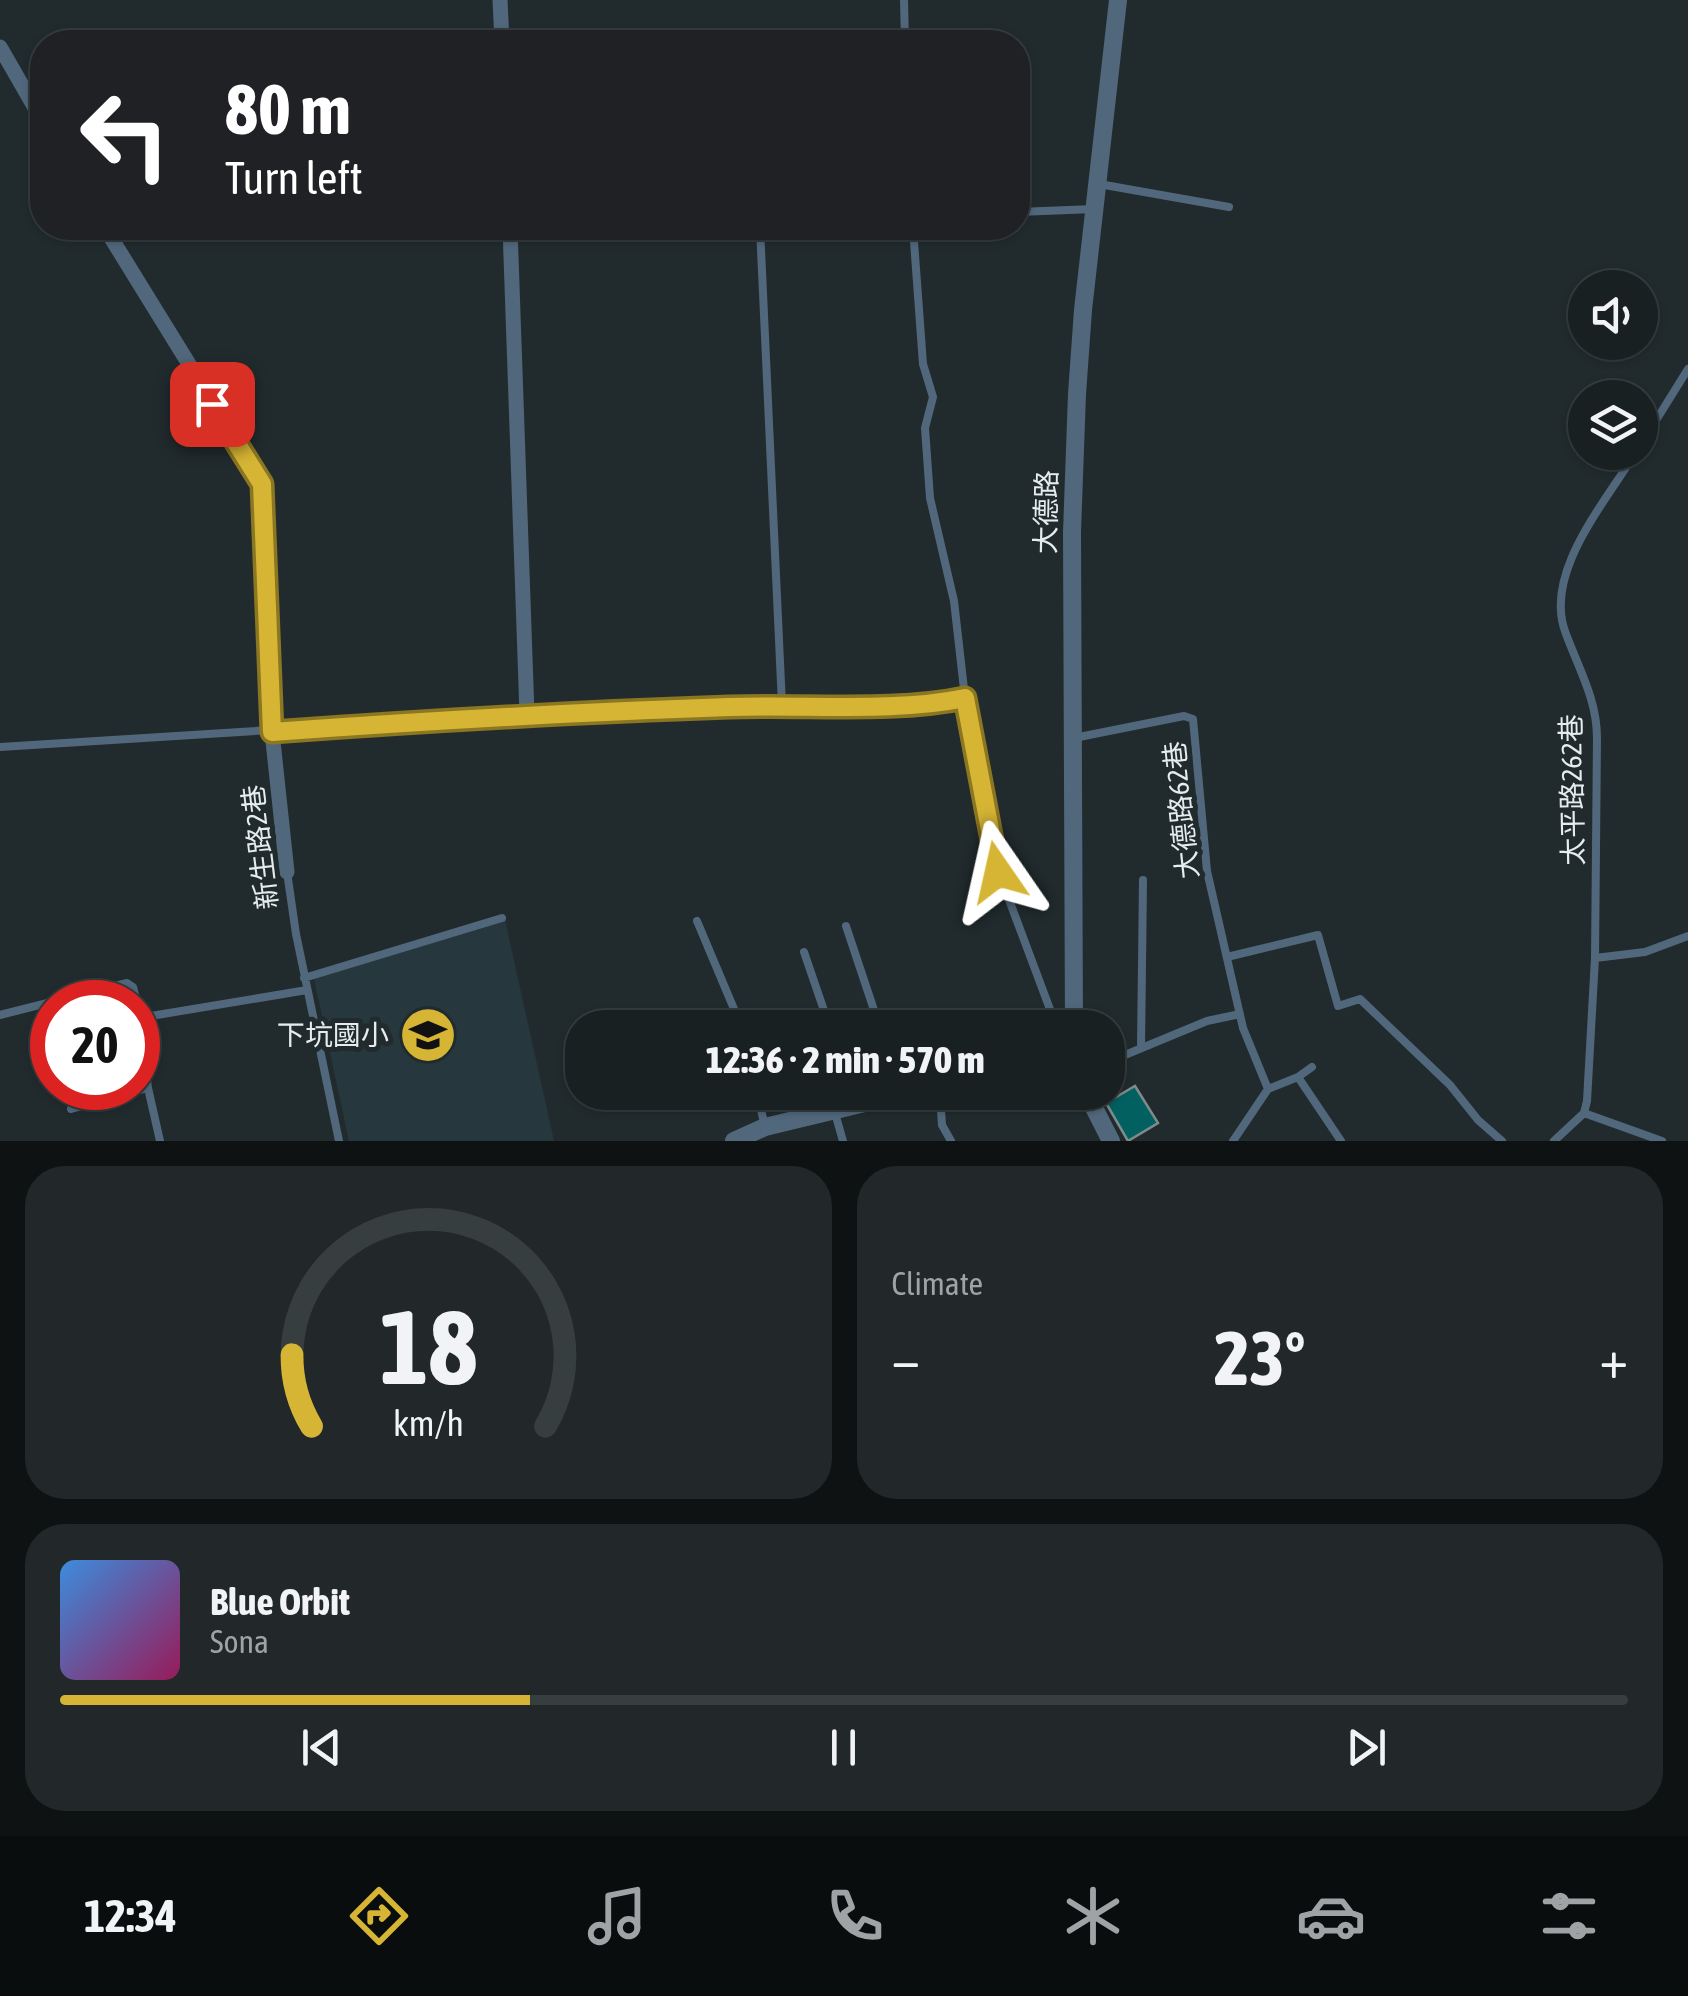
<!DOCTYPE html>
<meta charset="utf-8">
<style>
:root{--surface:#192022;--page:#22282a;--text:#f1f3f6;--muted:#9fa3a5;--line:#373e40;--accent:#d6b534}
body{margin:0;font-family:"Asap Condensed","Noto Sans TC",sans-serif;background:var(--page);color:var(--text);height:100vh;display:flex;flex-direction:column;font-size:38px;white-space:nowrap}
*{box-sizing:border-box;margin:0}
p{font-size:32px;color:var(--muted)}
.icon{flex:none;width:55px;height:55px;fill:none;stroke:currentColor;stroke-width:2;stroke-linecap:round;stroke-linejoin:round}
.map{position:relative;height:1141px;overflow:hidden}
.sheet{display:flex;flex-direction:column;gap:25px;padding:25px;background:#0e1213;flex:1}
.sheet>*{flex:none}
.top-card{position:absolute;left:30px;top:30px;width:1000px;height:210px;border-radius:40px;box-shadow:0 2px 8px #0004,0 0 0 2px var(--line);background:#202124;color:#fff;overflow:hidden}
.buttons{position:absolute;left:1568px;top:270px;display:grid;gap:20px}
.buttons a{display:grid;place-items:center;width:90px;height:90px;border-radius:50%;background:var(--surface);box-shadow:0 2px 8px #0004,0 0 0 2px var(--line);font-size:50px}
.speed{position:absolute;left:30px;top:980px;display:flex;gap:20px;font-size:50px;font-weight:700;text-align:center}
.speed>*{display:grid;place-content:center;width:130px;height:130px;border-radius:50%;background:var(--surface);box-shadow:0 2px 8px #0004,0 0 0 2px var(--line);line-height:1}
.speed .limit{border:15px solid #d22;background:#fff;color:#111}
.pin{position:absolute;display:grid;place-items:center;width:85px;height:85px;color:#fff;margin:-42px;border-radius:20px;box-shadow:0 5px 15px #0006}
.me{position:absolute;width:110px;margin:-55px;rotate:349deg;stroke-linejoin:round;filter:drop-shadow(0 0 8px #0008)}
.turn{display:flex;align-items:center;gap:35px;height:210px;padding:0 30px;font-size:45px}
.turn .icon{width:130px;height:130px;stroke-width:2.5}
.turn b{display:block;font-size:70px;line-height:85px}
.big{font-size:75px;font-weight:800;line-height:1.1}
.sheet .card{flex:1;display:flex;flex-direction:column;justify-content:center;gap:15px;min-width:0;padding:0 35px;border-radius:40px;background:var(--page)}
.sheet .dial{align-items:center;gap:0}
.dial svg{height:260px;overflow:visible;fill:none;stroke:var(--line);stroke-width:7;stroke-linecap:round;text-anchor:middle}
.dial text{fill:var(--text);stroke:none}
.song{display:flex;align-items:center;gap:30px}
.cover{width:120px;height:120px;border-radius:15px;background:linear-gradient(135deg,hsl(210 70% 55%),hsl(330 70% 35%))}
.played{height:10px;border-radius:5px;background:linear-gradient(90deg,var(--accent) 30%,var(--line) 30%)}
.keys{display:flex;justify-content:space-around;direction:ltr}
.heat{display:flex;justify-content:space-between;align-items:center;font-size:55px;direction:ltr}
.sheet .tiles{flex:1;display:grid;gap:25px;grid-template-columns:1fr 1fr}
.card:last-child{grid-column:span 2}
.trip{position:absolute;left:565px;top:1010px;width:560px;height:100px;border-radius:40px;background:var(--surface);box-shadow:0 2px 8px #0004,0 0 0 2px var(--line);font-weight:800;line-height:100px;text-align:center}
.tab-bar{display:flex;height:160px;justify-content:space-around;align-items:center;background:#0a0d0e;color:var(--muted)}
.tab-bar .icon{width:70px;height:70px}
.tab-bar .selected{color:var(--accent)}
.tab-bar b{font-size:45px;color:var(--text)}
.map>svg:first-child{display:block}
</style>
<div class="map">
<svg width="1688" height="1141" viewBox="0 0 1688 1141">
<rect width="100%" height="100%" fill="#212b2e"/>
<path fill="#26373d" d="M505,920L554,1141H349L314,979Z"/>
<path fill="#026060" stroke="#7e8b8b" stroke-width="2.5" d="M1135,1086L1158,1123L1128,1141L1106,1103Z"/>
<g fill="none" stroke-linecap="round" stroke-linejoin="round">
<path stroke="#51687c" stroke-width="8" d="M904,0L905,42
M1099,184L1229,207
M1018,212L1094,209
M760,228L782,705
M913,228L923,364L933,397L925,428L930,498L954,601L965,698L999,873L1057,1028
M512,237L672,228
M1640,446L1688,369
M1074,738L1184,716L1193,719L1207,871L1243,1028L1268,1089
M0,747L527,714L782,705L936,704L965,698
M287,872L296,934L339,1141
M697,921L742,1028
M846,926L880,1028
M804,952L830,1028
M1227,957L1318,935L1338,1006L1360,999L1450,1085L1478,1120L1502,1141
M1595,958L1645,952L1688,936
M304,978L502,918
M138,1006L148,1088L160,1141
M0,1015L127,983L133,987L137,1002
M139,1018L307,990
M1141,1048L1143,880
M1108,1062L1207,1021L1240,1014
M1298,1077L1341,1141
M757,1092L765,1127
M940,1096L942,1125L951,1141
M71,1109L148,1088
M835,1113L843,1141
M1584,1113L1662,1141
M1233,1141L1268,1089L1298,1077L1312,1067
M1554,1141L1584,1113L1587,1101L1595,958L1597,738C1597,700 1579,669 1566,634C1542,574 1605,503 1636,452"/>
<path stroke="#51687c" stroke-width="15" d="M500,0L502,42
M0,47L42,120
M105,228L263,484L272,732L287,872
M510,228L527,714"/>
<path stroke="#51687c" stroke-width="18" d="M1074,1028L1072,532L1077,394L1083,310L1118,0
M1086,1092L1111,1141
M734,1141L765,1127L902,1094L940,1096L992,1092"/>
</g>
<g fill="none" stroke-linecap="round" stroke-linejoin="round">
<g stroke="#8b7622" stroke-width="25">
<path id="route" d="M212,404L262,484L272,732C425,721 577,712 729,707C804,704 894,713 965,698L998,872"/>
</g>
<use href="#route" stroke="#d6b534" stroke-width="18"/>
</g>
<defs>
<g id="school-disc" transform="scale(2.875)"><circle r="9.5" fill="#d6b534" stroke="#212b2e"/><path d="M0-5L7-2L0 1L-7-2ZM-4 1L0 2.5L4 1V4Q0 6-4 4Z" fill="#111"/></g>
</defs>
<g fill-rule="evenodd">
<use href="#school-disc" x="428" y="1035"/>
</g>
<g text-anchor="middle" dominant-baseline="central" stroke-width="10" stroke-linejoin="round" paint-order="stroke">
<g font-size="28" fill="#e5ecee" stroke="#212b2e">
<text transform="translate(1046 512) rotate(-89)">大德路</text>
<text transform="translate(1572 790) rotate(-91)">太平路262巷</text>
<text transform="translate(1181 810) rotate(-96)">大德路62巷</text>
<text transform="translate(260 847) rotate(-97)">新生路2巷</text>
</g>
<g font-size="28" fill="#e5ecee" stroke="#212b2e" text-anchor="end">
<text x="389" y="1035">下坑國小</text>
</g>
</g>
</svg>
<div class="buttons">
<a><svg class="icon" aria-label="sound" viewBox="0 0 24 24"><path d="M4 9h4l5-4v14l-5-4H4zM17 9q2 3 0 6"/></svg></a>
<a><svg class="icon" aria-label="layers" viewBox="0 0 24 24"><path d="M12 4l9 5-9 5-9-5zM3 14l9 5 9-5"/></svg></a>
</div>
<div class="speed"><div class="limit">20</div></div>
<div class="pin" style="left:212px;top:404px;background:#d93025"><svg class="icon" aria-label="arrive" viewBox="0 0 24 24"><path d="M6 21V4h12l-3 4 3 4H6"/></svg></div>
<svg class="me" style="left:998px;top:872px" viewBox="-20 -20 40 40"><path d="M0-17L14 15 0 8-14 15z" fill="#d6b534" stroke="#fff" stroke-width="4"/></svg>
<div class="trip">12:36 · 2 min · 570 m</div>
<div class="top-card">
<div class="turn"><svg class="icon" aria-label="left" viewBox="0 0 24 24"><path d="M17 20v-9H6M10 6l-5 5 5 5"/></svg><div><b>80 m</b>Turn left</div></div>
</div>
</div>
<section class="sheet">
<div class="tiles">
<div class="card dial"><svg viewBox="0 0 100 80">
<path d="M14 69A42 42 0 1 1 86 69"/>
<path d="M14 69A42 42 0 0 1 8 47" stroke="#d6b534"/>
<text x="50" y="56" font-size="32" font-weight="700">18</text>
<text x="50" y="72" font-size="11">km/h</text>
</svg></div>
<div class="card"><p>Climate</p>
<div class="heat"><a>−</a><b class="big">23°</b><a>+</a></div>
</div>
<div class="card">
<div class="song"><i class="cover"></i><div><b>Blue Orbit</b><p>Sona</p></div></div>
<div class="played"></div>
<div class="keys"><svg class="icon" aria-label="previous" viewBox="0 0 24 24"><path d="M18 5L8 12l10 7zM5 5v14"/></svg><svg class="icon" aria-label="pause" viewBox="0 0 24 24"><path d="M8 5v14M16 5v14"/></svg><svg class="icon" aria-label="next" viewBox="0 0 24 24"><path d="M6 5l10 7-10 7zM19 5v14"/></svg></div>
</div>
</div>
</section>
<nav class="tab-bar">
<b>12:34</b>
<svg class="icon selected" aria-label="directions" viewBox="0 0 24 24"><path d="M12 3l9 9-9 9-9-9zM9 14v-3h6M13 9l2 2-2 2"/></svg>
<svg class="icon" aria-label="music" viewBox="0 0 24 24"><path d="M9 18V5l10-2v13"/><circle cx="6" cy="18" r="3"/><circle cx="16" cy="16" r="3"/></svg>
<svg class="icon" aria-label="phone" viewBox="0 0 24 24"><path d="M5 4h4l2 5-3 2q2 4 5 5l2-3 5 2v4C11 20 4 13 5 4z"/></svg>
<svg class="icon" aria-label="climate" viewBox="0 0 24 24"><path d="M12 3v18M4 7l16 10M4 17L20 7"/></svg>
<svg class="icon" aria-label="car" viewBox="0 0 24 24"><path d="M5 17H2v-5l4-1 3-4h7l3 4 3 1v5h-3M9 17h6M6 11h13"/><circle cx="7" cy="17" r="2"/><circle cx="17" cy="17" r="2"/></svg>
<svg class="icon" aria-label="filters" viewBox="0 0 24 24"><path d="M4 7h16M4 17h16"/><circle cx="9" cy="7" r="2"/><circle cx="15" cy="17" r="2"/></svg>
</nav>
